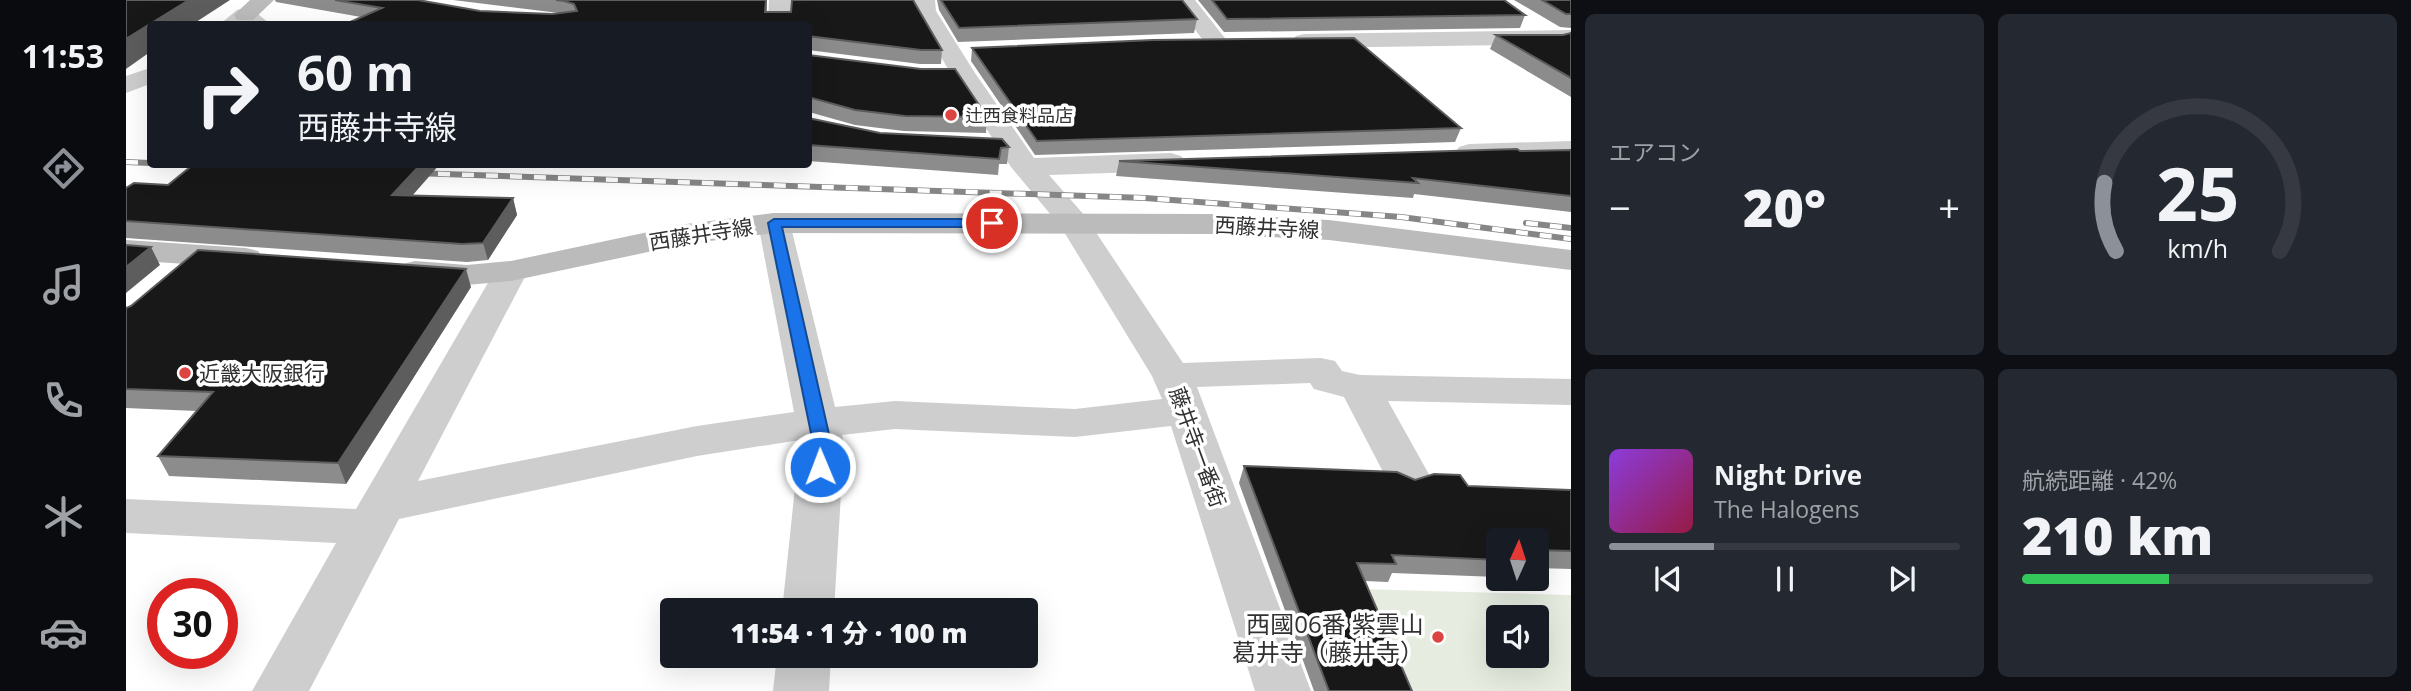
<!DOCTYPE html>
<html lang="ja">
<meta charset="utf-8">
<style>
:root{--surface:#171b24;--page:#242831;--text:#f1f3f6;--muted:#9ea1a6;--line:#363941;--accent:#8c9099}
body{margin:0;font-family:"Open Sans","Noto Sans JP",sans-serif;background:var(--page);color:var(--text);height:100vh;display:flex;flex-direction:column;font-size:26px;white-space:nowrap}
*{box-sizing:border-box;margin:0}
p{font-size:23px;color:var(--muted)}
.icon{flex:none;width:38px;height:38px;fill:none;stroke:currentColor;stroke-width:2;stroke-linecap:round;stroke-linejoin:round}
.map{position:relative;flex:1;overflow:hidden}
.side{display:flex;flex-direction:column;gap:14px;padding:14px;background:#0d0f14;width:840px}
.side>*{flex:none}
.banner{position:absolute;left:21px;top:21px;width:665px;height:147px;border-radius:7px;box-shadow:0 7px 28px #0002;background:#171b24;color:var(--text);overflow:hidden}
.needle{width:46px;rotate:3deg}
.fabs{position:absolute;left:1360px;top:528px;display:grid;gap:14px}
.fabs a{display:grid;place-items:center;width:63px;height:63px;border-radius:7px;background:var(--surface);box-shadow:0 7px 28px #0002;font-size:35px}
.speed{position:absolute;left:21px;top:578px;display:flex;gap:14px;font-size:35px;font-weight:700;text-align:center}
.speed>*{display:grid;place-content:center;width:91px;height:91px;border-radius:50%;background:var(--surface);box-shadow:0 7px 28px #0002;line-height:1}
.speed .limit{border:10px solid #d22;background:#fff;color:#111}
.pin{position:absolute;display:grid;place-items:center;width:60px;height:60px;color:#fff;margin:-30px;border:4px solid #fff;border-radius:50%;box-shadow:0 2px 7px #0007}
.me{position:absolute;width:77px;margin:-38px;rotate:359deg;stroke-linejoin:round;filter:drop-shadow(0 0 5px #0008)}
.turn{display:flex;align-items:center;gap:24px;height:147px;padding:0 35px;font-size:32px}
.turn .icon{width:91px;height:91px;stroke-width:2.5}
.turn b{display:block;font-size:49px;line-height:60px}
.big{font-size:52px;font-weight:800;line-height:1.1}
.side .card{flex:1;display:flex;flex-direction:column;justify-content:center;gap:10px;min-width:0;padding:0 24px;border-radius:10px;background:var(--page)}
.side .dial{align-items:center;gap:0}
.dial svg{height:182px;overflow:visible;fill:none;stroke:var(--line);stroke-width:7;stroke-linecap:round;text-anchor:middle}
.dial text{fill:var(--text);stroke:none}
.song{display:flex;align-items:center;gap:21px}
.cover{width:84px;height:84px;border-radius:10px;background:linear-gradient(135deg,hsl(270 70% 55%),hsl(340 70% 35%))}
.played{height:7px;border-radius:4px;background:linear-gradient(90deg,var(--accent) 30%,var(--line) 30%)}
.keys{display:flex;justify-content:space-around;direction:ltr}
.heat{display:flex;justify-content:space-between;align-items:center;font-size:38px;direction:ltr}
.charge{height:10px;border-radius:5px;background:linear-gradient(90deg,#34c759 42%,var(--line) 0)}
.side .tiles{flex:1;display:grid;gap:14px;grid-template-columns:repeat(2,1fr)}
.trip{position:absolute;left:534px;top:598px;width:378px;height:70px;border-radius:7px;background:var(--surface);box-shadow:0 7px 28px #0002;font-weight:800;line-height:70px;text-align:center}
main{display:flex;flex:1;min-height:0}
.dock{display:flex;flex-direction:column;width:126px;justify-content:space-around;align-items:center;background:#090b0e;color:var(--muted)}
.dock .icon{width:49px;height:49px}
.dock .on{color:var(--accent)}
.dock b{font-size:32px;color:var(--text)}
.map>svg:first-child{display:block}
</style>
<main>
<nav class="dock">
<b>11:53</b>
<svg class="icon on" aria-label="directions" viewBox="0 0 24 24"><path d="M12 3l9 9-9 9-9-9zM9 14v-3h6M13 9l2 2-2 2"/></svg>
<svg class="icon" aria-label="music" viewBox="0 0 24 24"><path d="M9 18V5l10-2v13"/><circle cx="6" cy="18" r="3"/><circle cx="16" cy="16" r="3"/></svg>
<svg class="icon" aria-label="phone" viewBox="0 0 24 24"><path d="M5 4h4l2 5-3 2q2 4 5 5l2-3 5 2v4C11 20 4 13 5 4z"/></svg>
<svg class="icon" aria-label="climate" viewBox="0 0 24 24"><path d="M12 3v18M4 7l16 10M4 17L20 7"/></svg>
<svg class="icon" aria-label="car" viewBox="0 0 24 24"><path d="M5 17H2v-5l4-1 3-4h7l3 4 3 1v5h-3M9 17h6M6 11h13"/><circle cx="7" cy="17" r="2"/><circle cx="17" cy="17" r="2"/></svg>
</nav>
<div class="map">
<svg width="1445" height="691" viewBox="0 0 1445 691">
<rect width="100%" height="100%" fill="#fff"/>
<path fill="#e6ede0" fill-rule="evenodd" d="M1235,589L1445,595V691H1283ZM1372,618H1410V656H1372Z"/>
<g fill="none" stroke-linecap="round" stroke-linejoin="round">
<path fill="#cecece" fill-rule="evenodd" d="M643,0H665L664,24H642Z
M787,0H809L810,11L849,73L908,158L1045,153L1055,156L1060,162L1055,168L1045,171L923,175L959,216L1057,363L1195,358L1209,361L1216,371L1234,375L1445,379V405L1262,401L1305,478L1298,489L1282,494L1266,489L1218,397L1188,389L1184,383L1071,387L1185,691H1129L1045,426L949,437L769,429L716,435L718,443L708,611H656L674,440L571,456L273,519L183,691H126L210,543L0,533V499L230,509L373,264L385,261L397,264L402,271L292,481L571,426L668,412L632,223L637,216L648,213L659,216L664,223L709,407L769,401L949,409L1036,399L1026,376L935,227L885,167L825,74L788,11Z
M1047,0H1069L1102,42L1098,47H1082Z
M119,8L127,10L144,24H94L111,10Z
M1445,30V44L1178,48L1170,46L1166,41L1170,36L1178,34Z
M24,68V84L0,93V76Z
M1445,141V159L1343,162L1333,159L1329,153L1333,147L1343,144Z
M651,656H705L703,691H647Z"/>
<path fill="#bbb" fill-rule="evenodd" d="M124,0H148L127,20H111L108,15Z
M648,213L1084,214L1203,220L1445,250V270L1203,240L1084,234L648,233L560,244L385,281L341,285L277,278L272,271L277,264L289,261L341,265L385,261L560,224Z
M0,240L120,248L132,251L137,258L132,265L120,268L0,260Z"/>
<g stroke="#868686" stroke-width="6">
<path id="rail" d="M0,162L24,163
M288,173L1019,198L1275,217L1445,239
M1400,223L1445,228"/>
</g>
<use href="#rail" stroke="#fff" stroke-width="4.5" stroke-dasharray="12" stroke-linecap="butt"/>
</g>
<path fill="#8c8c8c" d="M149,0H292L354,11L426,14L433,13L327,0H641V12L816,50L815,64H794L682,50V24H222V23L235,17L150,2Z
M811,0H1056L1071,19L1068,33L832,42L813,10Z
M1072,0H1378L1399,15L1394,28L1098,32Z
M1388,0H1445V28L1434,27Z
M1445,33V97L1364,49L1370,35H1437Z
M846,48L1335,128L1329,142L909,155L845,61Z
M682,55L861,117L860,133L778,131L729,125L683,112Z
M682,118L754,133L883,147L881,164H873L872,175L682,161Z
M1445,150V212L1288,194L1287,198L990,176L993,161Z
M42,185L287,195L387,198L391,215L362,260L341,262L0,238V188Z
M345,287L220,484L43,476L32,456L71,411L0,408V308Z
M1118,466L1289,480L1342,486L1445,490V569L1410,568V541H1372V577L1266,573L1262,582L1239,581L1286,691H1188L1113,483Z"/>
<path fill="#5d5d5d" d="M63,0H104L67,24H24V52L0,69V39Z
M295,164H314L272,212L266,195Z
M387,198L391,215L362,260L357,243Z
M25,247L34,265L0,293V267Z
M340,269L345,287L220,484L212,463Z"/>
<path fill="#181818" stroke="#5d5d5d" stroke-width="2" d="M0,0H63L0,39Z
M209,0H292L354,11L426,14L451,11L448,4L438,1L430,0H640L639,12H665L666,0H787L816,50H795L682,36V24H270L222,23L256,8Z
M815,0H1056L1071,19L833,28Z
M1086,0H1378L1399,15L1101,19Z
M1416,0H1445V14H1440Z
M1445,33V78L1370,35H1437Z
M1228,38L1335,128L911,141L846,48L1027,40Z
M682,55L795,69H829L861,117L779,116L729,110L682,97Z
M682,118L754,133L876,139L883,147L875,148L873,159L682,145Z
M1391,149L1394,151L1445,150V196L1287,178L1292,183L993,161Z
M68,164H295L266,195L387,198L357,243L336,244L0,221V188L8,183L42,185Z
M0,245L25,247L0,267Z
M72,250L340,269L212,463L32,456L87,392L0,389V308L5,306Z
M1118,466L1271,472L1289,480L1308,474L1334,475L1342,486L1445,490V551L1410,550V541H1372V560L1266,555L1270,564L1231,563L1286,691H1203Z"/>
<path fill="#1a73e8" stroke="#114b97" stroke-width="2" d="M648,219H866L873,223L866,227H656L705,443L701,471H688L685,467L687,443L642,223Z"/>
<g fill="#db4440" stroke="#fff" stroke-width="2.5">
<circle cx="825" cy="115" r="7"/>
<circle cx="59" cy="373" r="7"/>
<circle cx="1312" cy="637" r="7"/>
</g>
<g text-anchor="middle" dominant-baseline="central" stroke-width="7" stroke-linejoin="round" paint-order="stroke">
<g font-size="18" fill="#313131" stroke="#fff" text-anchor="start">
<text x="839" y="115">辻西食料品店</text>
</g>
<g font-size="21" fill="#313131" stroke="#fff">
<text transform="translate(1141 227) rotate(3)">西藤井寺線</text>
<text transform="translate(575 234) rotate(-9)">西藤井寺線</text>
<text transform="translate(1072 447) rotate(70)">藤井寺一番街</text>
</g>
<g font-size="21" fill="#313131" stroke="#fff" text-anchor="start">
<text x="73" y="373">近畿大阪銀行</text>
</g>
<g font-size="24" fill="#313131" stroke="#fff" text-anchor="end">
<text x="1298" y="623">西國06番 紫雲山<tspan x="1298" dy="28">葛井寺（藤井寺）</tspan></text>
</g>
</g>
</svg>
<div class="fabs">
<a><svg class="needle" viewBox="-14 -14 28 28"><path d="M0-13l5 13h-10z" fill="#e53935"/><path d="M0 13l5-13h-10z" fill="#9ea1a6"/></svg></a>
<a><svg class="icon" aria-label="sound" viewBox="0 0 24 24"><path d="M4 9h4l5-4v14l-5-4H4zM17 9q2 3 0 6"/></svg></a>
</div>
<div class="speed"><div class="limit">30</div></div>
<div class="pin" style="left:866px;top:223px;background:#d93025"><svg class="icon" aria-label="arrive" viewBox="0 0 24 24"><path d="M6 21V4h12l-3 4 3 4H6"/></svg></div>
<svg class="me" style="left:694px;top:467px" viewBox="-20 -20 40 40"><circle r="17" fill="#1a73e8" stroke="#fff" stroke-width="3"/><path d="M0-11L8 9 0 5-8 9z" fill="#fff"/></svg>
<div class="trip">11:54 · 1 分 · 100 m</div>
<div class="banner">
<div class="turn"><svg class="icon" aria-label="right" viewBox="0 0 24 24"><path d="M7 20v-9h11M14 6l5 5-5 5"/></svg><div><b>60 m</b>西藤井寺線</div></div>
</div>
</div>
<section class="side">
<div class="tiles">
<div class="card"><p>エアコン</p>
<div class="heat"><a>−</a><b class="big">20°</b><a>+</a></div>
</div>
<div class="card dial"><svg viewBox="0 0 100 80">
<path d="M14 69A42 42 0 1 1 86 69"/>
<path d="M14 69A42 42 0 0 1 9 39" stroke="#8c9099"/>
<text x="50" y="56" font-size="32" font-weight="700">25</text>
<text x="50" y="72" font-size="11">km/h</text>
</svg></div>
<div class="card">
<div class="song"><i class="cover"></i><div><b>Night Drive</b><p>The Halogens</p></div></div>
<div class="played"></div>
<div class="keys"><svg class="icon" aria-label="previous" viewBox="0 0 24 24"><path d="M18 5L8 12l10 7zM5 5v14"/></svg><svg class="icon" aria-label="pause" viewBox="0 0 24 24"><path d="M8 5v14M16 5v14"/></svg><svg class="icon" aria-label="next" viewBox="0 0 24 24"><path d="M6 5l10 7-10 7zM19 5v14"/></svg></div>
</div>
<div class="card"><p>航続距離 · 42%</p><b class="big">210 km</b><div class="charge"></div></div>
</div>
</section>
</main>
